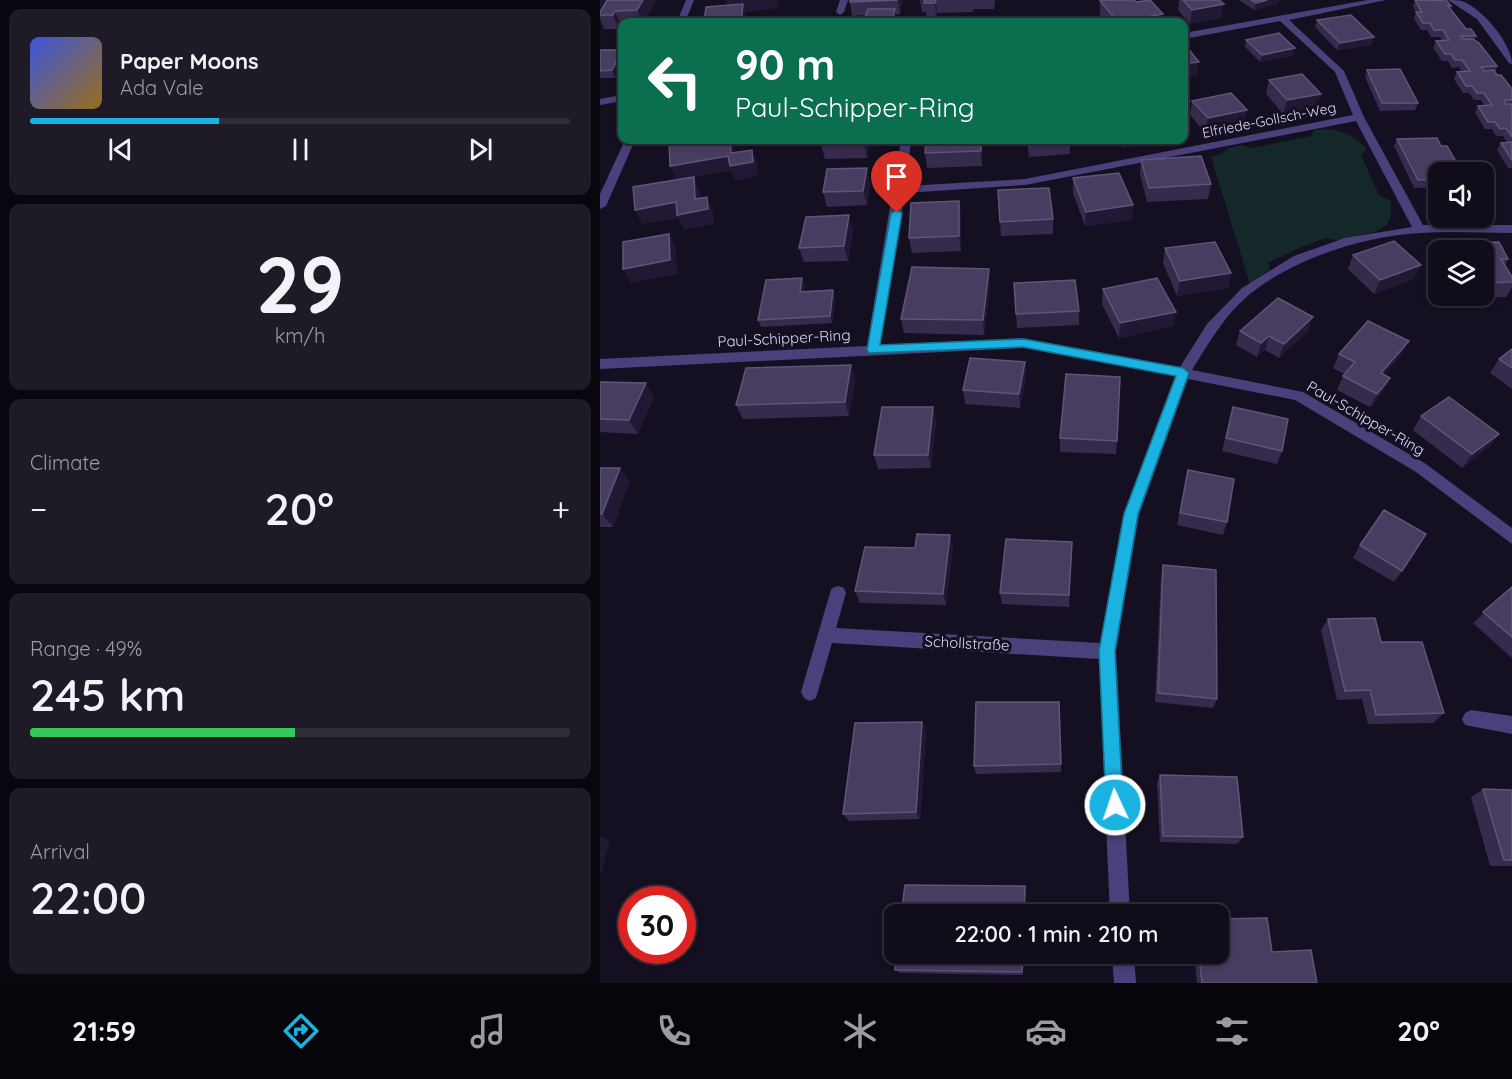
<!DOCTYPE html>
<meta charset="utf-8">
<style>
:root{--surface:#100c19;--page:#1e1a26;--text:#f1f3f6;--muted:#9c9ba2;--line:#302c38;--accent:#1ab3e1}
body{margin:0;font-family:Quicksand,sans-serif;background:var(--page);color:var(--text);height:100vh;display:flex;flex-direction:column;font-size:22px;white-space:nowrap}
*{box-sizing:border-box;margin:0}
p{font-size:20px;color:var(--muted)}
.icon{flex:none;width:33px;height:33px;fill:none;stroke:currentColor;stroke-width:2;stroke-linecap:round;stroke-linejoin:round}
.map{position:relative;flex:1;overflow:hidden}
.side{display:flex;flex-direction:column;gap:9px;padding:9px;background:#09070e;width:600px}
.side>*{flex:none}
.banner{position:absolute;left:18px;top:18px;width:570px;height:126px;border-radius:12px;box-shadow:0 3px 9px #0003,0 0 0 2px var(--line);background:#0b6e4f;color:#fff;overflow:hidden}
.buttons{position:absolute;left:828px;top:162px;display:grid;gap:12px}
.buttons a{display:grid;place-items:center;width:66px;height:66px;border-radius:12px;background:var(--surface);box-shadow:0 3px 9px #0003,0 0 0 2px var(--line);font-size:30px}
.speed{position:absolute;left:18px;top:886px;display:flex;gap:12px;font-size:30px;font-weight:700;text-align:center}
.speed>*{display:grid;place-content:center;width:78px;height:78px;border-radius:50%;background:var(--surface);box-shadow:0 3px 9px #0003,0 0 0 2px var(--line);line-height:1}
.speed .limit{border:9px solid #d22;background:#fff;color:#111}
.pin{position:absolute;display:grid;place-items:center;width:51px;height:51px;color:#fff;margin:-62px -26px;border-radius:50% 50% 50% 0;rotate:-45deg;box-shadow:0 0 6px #0007}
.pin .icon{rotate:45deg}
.me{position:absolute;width:66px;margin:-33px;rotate:357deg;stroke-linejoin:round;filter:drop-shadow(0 0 4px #0008)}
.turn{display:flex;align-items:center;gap:21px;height:126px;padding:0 18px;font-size:27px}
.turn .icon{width:78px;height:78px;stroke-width:2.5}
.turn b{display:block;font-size:42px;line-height:51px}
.big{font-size:45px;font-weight:600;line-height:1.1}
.side .widget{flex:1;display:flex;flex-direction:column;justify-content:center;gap:9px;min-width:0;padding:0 21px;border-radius:12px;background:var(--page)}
.side .dial{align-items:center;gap:0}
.dial b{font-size:78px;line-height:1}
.song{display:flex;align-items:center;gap:18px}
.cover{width:72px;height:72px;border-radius:9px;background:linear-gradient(135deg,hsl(230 70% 55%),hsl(40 70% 35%))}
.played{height:6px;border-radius:3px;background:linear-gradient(90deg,var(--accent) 35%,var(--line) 35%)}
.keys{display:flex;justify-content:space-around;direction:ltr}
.heat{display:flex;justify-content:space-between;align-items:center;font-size:33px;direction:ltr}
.charge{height:9px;border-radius:4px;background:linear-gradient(90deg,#34c759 49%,var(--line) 0)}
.trip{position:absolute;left:284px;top:904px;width:345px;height:60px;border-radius:12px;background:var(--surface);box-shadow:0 3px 9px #0003,0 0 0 2px var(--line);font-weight:600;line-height:60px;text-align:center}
.dock{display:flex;height:96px;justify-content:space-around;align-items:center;background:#06050a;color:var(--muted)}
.dock .icon{width:42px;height:42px}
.dock .on{color:var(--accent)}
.dock b{font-size:27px;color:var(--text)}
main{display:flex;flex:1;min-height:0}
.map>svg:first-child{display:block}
</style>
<main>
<section class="side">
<div class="widget">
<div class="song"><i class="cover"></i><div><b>Paper Moons</b><p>Ada Vale</p></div></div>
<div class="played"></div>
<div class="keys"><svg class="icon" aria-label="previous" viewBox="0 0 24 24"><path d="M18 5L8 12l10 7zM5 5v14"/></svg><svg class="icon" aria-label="pause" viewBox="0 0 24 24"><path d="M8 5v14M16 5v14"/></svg><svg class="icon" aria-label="next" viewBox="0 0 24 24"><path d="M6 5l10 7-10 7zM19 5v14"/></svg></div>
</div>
<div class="widget dial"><b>29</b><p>km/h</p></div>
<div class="widget"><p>Climate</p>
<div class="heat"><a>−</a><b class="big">20°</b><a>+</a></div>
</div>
<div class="widget"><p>Range · 49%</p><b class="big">245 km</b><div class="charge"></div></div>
<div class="widget"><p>Arrival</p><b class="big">22:00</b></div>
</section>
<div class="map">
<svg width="912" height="983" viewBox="0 0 912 983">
<rect width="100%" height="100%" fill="#151021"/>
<path fill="#14282a" d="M729,129C746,132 756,137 767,149L761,155L779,195L791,201V216L787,225L775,232L740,241L726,238L694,250L668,263L670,270L650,284L611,157L621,154L629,148L641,145L652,148L711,136L714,130Z"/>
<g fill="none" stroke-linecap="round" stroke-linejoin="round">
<path fill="#4a407b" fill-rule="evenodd" d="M86,0H94L85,22H77Z
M240,0H248L244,12L240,15L236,12Z
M768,0H786L689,20L744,71L764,117L823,225H912V233C882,233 851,231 820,233C765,236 694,258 650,294C625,314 609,343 592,370L703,392L826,464L912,528V544L816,472L695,400L588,379L539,515L516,651L530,915H510L499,659L232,643L216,698L210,701L204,698L201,692L230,593L232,588L238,586L244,588L246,593L236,628L500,643L523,515L575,376L423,348L0,369V359L267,346L301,140H311L306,186L425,179L753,115L735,72L680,21L584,39V33ZM756,121L812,227L745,238L694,256L642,288L607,324L580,367L423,338L280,345L305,193L425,185Z
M848,0C853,0 858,0 862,1C882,8 912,44 912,64L909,63L877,19Z
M22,95V101L0,105V99Z
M25,140H35L6,206L0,209V194Z
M871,710L912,716V734L865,725L862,719L865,713Z
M512,954H534L536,983H514Z"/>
</g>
<path fill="#362b4d" d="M56,0L44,22H22V25H21L19,29H4L0,19V12Z
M302,0L300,14L296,15L297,22H256L265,17L266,15L252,16L250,2Z
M320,0H395L394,9H373V12L337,13L336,17H326V12H322Z
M579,0H619L621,18L590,24L578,10Z
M639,0H681L678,1L677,4L654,10Z
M815,0H831L851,6L850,9L866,29L876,36L874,40L897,66L895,72L897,75L912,89V168H908L897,150L901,143L907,142L903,136H896L892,129H885L875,113L878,106L884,105L881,100H874L869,93H863L854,79L857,72H862L859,67L852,68L848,61H842L833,48L836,41L842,40L840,37H831L827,30H821L814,19L816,12L813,6Z
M500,1L536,2L562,22H506L500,15Z
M717,20L772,45L737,50L715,27Z
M646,40L693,55L660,62L645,47Z
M0,50H22V64L15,78H0Z
M767,70L818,103L815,110L780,111L765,77Z
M669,80L717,108L683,114L666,94Z
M592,101L644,125L605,133L590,115Z
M797,139L841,146L838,172V187L814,188L794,146Z
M222,140H270L267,158L225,159L221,144Z
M326,140H382V166L327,168L325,153Z
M427,140H470V154L429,157Z
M518,140H570L523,148Z
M541,160L611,184L608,199L547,202L540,174Z
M473,178L532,220L485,226L473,193Z
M270,182L267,205L227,207L223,192Z
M398,190L453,219V234L401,236Z
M361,215V251L312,253L309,238Z
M253,230L248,261L204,262L199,248Z
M899,242L908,259L905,265L912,277V287L906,297L867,298L865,296H884V250H849L853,243Z
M565,248L631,273L628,288L577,296L563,263Z
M753,255L814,279L774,294L748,269Z
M390,283L384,335L304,333L301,319Z
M414,283L479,311V325L417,328Z
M205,285L204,291L233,290L235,297L232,323L161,327L158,320Z
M503,289L576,312L573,326L519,338L502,304Z
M640,331H708L679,358L665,350L657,357L636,345Z
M912,349V389L890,373L899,359Z
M739,354L801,355L784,375L783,392L770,407L737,390L744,374L733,368Z
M425,362L426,376L420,408L365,404L363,390Z
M255,380L249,416L143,419L136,405Z
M0,382L54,397L38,434L0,432Z
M333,407L336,421L331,468L278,469L274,455Z
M633,407L682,451L677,464L622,451Z
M821,416L899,434L889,447L862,468L813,430Z
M460,438L517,441L516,454L460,452Z
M0,468L30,481L13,527H0Z
M588,470L627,522L623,535L577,525Z
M472,542L469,607L402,604L400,593Z
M760,545L802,571L794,582L753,558Z
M353,547L346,605L260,603L255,591L315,548Z
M563,565L617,699L613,708L555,702L561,577Z
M912,587V658L873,623Z
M728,619L844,713L833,723L768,724L762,699L737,700L721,630Z
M322,722L326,731L320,819L249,821L243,814Z
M461,764V772L376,774L374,766Z
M560,775L643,837L637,844L560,842L557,783Z
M883,789L912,790V866H890L871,797Z
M672,952L717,983H597L594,954Z
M297,954H424L423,975L300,973L295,970Z"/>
<path fill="#211834" d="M0,0H4L0,7Z
M43,0H56L44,22H42L37,10Z
M126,0H177L179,8L145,12L147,18V22H141L131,14Z
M298,0H302L300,14L298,1Z
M336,0L337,13L336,17L335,3Z
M667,0H681L678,1L677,4L654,10L656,3Z
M624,4L621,18L590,24L592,10Z
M295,9L297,22H292Z
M15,11L21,25L19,29L13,15Z
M563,14L562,22H518Z
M774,37L772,45L737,50L740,43Z
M695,48L693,55L660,62L662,55Z
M22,51V64L15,78L12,70Z
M599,62L597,76L584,78V64Z
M721,94L717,108L683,114L687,100Z
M647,110L644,125L605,133L608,118Z
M130,140H132L133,143L136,165L152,150L157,164L158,176L135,181L131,171L76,180L70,166L128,156L131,153Z
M265,140H270V141L267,158L264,143Z
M381,140H382V166L381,151Z
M524,140H570L523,148Z
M267,168L270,182L267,205L263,191Z
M94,177L100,192L101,211L107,197L113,211L114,224L84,230L78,218L42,224L35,210L95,199Z
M359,201L361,215V251L359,236Z
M533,205L532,220L485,226L486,212Z
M249,215L253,230L248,261L244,246Z
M69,234L76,248L77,274L31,283L23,269Z
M821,265L814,279L774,294L780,280Z
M389,269L390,283L384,335L383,320Z
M631,273L628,288L577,296L580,281Z
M202,278L205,285L202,299L200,292Z
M233,290L235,297L232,323L230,316Z
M576,312L573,326L519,338L520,323Z
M713,317L708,331L679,358L684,344Z
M669,336L665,350L657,357L661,343Z
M809,341L801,355L774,387L781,373Z
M425,362L426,376L420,408L419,394Z
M251,365L255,380L249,416L245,402Z
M790,378L783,392L770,407L777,394Z
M46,383L54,397L38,434L29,420Z
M333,407L336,421L331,468L328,455Z
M899,434L889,447L862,468L872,454Z
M20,468L30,481L13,527L2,514Z
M350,535L353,547L346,605L343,594Z
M322,722L326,731L320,819L316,812Z
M0,836L10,841L0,876Z
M425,886L426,891L425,915H424Z
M423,954H424L423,975L422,972Z"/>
<path fill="#483d60" stroke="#5f5578" stroke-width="1.5" d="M7,0H43L37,10L15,11L13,15H0V12Z
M250,0H298L250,2Z
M325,0H336L335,3H324Z
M505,0H534L536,2L550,0L563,14L518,22L500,1Z
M583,0H619L624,4L592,10Z
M651,0H667L656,3Z
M815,0L847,1L851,6H848L866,29H871L876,36H861L863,39H873L879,43L897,66L881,67L884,71L894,70L897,75H901L912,89V100H904L906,104H912V137L906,128L900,129L895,122H888L878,106L892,105L884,93H877L872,86H866L857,72L870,71L862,60H855L851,54H845L836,41L849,40L843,30H834L830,23H823L816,12H822Z
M143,4L141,22H104L106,7Z
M268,9H295L292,22H256L258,17H265Z
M751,15L774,37L740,43L717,20Z
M679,33L695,48L662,55L646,40Z
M584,46H586L599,62L584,64Z
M0,50H22V51L12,70L0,71Z
M800,69L818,103H782L767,70Z
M702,74L721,94L687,100L669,80Z
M631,93L647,110L608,118L592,101Z
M837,138L841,146H847L862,172H838V179L818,180L797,139Z
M69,140H130L131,153L152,150L153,162L130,166L128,156L70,166Z
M222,140H265L264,143L221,144Z
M326,140H381V151L325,153Z
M428,140H470L429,142Z
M912,142V160L901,143Z
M601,156L611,184L549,188L541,160Z
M267,168L263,191L223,192L227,169Z
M519,173L533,205L486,212L473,178Z
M94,177L95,199L107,197L108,209L77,215L76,202L35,210L33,187Z
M449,188L453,219L400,222L398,190Z
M359,201V236L309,238L311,203Z
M249,215L244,246L199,248L206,217Z
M69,234L70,260L23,269V242Z
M794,241L821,265L780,280L753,255Z
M615,242L631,273L580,281L565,248Z
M899,242L908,259H901L912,277V282L884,283V250H857L853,243Z
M312,267L389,269L383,320L301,319Z
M202,278L200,292L233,290L230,316L158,320L166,280Z
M557,278L576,312L520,323L503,289Z
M475,280L479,311L416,314L414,283Z
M678,298L713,317L684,344L669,336L661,343L640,331Z
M768,321L809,341L781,373L790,378L777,394L743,376L755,362L739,354Z
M912,349V368L899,359Z
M370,358L425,362L419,394L363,390Z
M251,365L245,402L136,405L146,368Z
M466,374L520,377L517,441L460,438Z
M0,382L46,383L29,420L0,419Z
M849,397L899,434L872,454L821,416Z
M282,407H333L328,455H274Z
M633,407L688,419L682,451L626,438Z
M0,468H20L2,514H0Z
M588,470L634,479L627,522L580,513Z
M784,510L826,534L802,571L760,545Z
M317,534L350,535L343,594L255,591L265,547L315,548Z
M406,539L472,542L469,595L400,593Z
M563,565L616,570L617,699L558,693Z
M912,587V637L883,612Z
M775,618L781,642H822L844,713L776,715L770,690L745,691L728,619Z
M376,702H459L461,764L374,766Z
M322,722L316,812L243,814L255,723Z
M560,775L637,777L643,837L563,836Z
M883,789L912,790V860H904Z
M305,885L425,886L424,915H301Z
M667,918L672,952L711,950L717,983H602L599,954H618V919Z
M297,954H423L422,972L295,970Z"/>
<path fill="#1ab3e1" stroke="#117492" stroke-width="1.5" d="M297,210L302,213L280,345L423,339L583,368L589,373L538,514L515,651L523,805L521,811L515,814L508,811L506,805L499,651L524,514L576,376L423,347L269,353L267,350L291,213Z"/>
<g text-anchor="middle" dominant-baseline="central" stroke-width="6" stroke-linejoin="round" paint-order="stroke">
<g font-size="14" fill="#ded5fa" stroke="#151021">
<text transform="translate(669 120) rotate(-11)">Elfriede-Gollsch-Weg</text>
</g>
<g font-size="15" fill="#ded5fa" stroke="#151021">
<text transform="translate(184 338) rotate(-3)">Paul-Schipper-Ring</text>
<text transform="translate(766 418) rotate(30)">Paul-Schipper-Ring</text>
<text transform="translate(367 643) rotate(3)">Schollstraße</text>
</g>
</g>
</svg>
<div class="buttons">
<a><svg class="icon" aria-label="sound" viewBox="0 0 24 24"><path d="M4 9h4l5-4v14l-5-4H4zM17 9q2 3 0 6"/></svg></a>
<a><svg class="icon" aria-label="layers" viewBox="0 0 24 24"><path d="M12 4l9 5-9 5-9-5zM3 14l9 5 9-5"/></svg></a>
</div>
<div class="speed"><div class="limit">30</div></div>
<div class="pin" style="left:297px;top:213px;background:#d93025"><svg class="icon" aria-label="arrive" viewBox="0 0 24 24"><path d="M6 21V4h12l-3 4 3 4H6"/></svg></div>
<svg class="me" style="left:515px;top:805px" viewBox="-20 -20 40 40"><circle r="17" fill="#1ab3e1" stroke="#fff" stroke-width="3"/><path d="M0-11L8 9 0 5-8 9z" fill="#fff"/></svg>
<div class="trip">22:00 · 1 min · 210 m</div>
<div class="banner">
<div class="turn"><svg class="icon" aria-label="left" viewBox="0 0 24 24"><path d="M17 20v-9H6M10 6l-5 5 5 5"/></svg><div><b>90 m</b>Paul-Schipper-Ring</div></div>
</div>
</div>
</main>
<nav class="dock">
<b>21:59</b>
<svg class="icon on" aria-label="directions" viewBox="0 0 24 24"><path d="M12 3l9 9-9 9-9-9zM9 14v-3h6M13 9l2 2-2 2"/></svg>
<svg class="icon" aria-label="music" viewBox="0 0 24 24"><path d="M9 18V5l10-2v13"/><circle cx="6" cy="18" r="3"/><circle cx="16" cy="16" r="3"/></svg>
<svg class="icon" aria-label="phone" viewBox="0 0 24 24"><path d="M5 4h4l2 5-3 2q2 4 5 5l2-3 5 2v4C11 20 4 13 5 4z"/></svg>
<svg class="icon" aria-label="climate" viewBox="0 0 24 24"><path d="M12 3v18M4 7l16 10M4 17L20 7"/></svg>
<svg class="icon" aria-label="car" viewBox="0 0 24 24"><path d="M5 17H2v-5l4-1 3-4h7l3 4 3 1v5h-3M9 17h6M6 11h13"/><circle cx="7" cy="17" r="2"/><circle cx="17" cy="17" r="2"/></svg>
<svg class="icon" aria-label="filters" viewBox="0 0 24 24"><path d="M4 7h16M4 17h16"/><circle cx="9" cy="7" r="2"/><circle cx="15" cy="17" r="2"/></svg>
<b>20°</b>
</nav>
